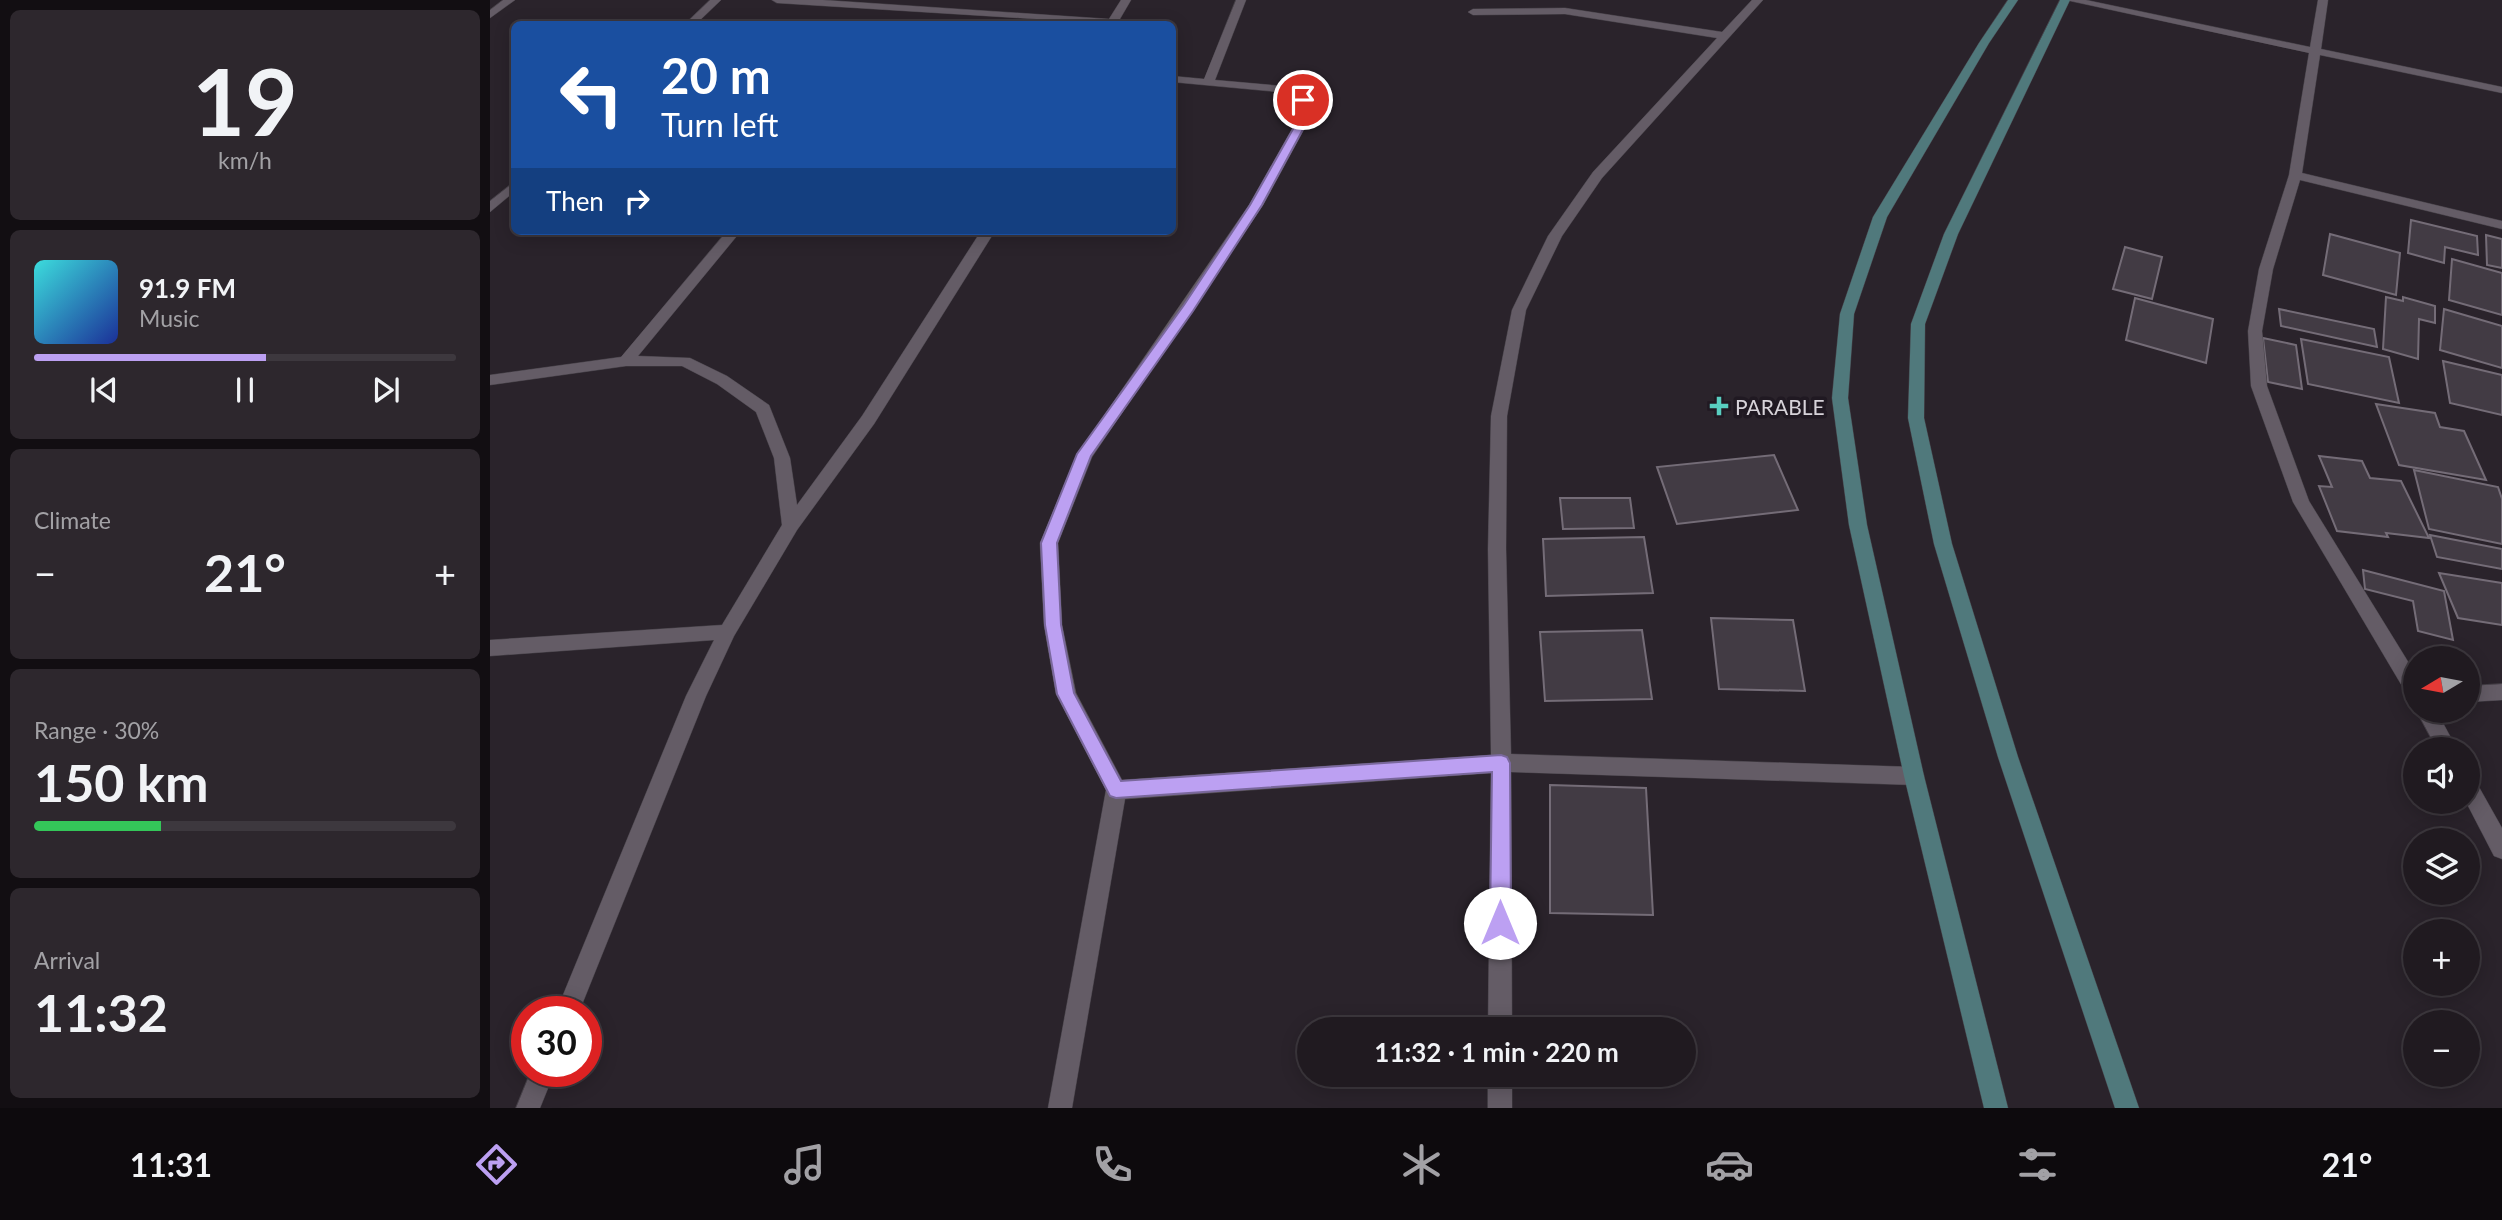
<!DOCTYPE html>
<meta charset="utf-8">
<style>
:root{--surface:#201a20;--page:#2d272d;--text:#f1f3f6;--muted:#a2a1a5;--line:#3d383e;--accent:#bca0f2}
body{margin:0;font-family:Lato,sans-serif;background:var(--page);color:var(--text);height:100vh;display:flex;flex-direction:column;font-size:26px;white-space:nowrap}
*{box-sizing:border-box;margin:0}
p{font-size:23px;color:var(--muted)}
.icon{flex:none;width:38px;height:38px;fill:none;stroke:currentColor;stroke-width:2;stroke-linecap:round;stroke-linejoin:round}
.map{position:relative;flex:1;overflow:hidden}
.side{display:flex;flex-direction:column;gap:10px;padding:10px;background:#120e12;width:490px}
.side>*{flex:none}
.guide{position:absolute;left:21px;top:21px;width:665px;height:214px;border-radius:10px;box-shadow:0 4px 18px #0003,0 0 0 2px var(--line);background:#1a4fa0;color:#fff;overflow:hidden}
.needle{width:46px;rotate:260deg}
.tools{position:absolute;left:1913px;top:646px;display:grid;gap:14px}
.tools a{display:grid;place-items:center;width:77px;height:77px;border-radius:50%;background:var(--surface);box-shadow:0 4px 18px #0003,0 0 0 2px var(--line);font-size:35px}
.speed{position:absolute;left:21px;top:996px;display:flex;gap:14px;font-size:35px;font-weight:700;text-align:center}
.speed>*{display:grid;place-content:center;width:91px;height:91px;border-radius:50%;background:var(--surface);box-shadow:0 4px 18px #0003,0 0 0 2px var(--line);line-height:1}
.speed .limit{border:10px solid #d22;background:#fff;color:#111}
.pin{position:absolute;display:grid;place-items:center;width:60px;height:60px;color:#fff;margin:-30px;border:4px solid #fff;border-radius:50%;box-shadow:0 2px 7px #0007}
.me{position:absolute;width:77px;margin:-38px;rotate:0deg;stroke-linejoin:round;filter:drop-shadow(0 0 5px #0008)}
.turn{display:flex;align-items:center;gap:24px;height:147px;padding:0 35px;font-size:32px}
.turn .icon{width:91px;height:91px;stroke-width:2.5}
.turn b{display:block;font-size:49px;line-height:60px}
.then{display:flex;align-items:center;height:66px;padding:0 35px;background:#0003;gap:14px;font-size:26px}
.big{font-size:52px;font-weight:700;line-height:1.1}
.side .tile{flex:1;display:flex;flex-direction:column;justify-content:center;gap:10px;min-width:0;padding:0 24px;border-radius:10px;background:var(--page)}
.side .dial{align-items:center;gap:0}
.dial b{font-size:91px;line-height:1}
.song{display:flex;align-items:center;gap:21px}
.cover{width:84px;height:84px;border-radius:10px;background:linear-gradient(135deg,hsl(180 70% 55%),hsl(230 70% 35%))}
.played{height:7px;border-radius:4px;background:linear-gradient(90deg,var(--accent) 55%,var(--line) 55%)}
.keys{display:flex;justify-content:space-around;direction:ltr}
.heat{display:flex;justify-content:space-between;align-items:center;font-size:38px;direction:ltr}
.charge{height:10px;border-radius:5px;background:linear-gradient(90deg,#34c759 30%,var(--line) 0)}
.trip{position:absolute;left:807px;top:1017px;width:399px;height:70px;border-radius:35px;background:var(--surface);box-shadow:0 4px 18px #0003,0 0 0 2px var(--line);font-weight:700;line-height:70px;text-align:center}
.dock{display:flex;height:112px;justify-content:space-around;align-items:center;background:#0d0a0d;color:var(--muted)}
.dock .icon{width:49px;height:49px}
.dock .active{color:var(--accent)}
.dock b{font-size:32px;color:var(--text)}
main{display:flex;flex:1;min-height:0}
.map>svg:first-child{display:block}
</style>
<main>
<section class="side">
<div class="tile dial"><b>19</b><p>km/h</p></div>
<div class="tile">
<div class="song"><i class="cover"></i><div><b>91.9 FM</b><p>Music</p></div></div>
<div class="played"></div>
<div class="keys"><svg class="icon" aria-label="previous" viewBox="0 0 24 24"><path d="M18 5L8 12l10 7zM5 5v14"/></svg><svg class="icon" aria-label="pause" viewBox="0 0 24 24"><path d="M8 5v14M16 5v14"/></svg><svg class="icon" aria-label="next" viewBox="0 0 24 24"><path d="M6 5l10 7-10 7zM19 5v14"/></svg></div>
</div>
<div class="tile"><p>Climate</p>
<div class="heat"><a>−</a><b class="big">21°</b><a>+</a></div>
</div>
<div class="tile"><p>Range · 30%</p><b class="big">150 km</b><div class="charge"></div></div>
<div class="tile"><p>Arrival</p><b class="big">11:32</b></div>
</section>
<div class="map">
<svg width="2012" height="1108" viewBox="0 0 2012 1108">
<rect width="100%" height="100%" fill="#2a232b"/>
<path fill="#423b44" stroke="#746c77" stroke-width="2" d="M1921,220L1987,236L1988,255L1955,247L1954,263L1918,253Z
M1840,234L1910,253L1906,295L1833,275Z
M1996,235L2012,239V268L1997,265Z
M1635,247L1672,257L1662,299L1623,289Z
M1962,259L2012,273V315L1959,300Z
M1896,297L1913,301V297L1945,306V323L1929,319L1928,359L1893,349Z
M1645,298L1723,319L1716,363L1636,340Z
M1789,309L1884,329L1887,347L1791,326Z
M1954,309L2012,326V368L1950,350Z
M1773,338L1806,345L1812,389L1778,382Z
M1811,339L1899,357L1909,403L1818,384Z
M1953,361L2012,375V415L1960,403Z
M1886,404L1945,413L1950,427L1974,431L1996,480L1909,465Z
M1284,455L1308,510L1187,524L1167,467Z
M1829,456L1872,461L1880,478L1911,481L1939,538L1896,533L1898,537L1847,531L1829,486L1842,487Z
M1924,470L2008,487L2012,499V544L1939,529Z
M1070,498H1140L1144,528L1073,529Z
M1940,535L2012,549V569L1947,557Z
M1154,537L1163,593L1056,596L1053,539Z
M1873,570L1954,591L1963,640L1928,631L1923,601L1875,589Z
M1949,573L2012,583V625L1968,618Z
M1221,618L1303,620L1315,691L1229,689Z
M1152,630L1162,699L1055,701L1050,632Z
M1060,785L1156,788L1163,915L1060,913Z"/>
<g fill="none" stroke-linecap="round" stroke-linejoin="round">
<g stroke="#454047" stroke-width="1">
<path id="street" d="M13,0H25L0,18V10Z
M220,0H231L206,24H195Z
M282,0H333L619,19L631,0H641L627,24L287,3Z
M746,0H756L725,80L792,86L819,100L818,122L773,205L602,457L568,543L572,625L586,693L632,780L1001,755L998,549L1001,416L1022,310L1058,236L1103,172L1227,38L1075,14L983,15L978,12L983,9L1075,8L1232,32L1262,0H1273L1112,178L1072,236L1036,310L1017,416L1016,549L1021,754L1424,767L1431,770L1434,776L1431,782L1424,785L1021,772L1022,1029H998L1001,773L635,799L582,1108H558L616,790L566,694L554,625L550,543L587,455L759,205L806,122L807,102L789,92L682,82V76L714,79Z
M1576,0H1596L1820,47L1828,0H1838L1831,49L2012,87V93L1830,55L1812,173L2012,221V229L1810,180L1783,269L1772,331L1777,386L1819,501L1925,673V698L1918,696L1803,502L1761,386L1758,331L1769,269L1799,175L1819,53Z
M24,182V192L0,212V201Z
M237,231H251L148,356L200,358L237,376L279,405L300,458L307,505L372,416L491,231H505L384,424L307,530L244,636L216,696L89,1012H66L196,696L224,640L0,656V640L232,625L292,525L284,458L266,412L227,384L192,366H136L0,385V375L131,357Z
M2012,684V700L1978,702V686Z
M1926,710H1946L1967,749H1947Z
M1978,777L1985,780L2012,828V859L2004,856L1976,802Z
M41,1071H65L50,1108H26Z
M998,1074H1022V1108H998Z"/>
</g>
<g stroke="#454047" stroke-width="1">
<path id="secondary" d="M1518,0H1528L1499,43L1397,217L1364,314L1358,398L1377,525L1434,776L1518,1108H1494L1414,776L1359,525L1342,398L1350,314L1383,217L1489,43Z
M1570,0H1580L1468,234L1435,324L1434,418L1462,544L1528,757L1649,1108H1625L1508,757L1444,544L1418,418L1421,324L1454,234Z"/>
</g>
<use href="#street" fill="#645c66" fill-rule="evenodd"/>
<use href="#secondary" fill="#50797c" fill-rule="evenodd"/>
</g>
<path fill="#bca0f2" stroke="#7a689d" stroke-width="2" d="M809,98L818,100L817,122L772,205L703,311L601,456L567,543L571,625L584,693L631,781L1011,755L1017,757L1020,763L1021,923L1018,930L1010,932L1003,930L1000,923L1002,772L626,798L620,796L567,694L555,625L551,543L587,454L694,305L760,205L807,122Z"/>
<path fill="#58cec0" stroke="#201922" stroke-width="2.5" d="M1225.5 395.5h7v7h7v7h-7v7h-7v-7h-7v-7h7z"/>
<g text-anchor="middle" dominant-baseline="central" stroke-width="7" stroke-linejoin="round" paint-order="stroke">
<g font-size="21" fill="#d7d3d9" stroke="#201922" text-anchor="start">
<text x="1245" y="406">PARABLE</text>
</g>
</g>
</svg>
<div class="tools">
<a><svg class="needle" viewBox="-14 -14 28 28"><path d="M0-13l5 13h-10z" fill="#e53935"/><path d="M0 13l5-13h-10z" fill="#a2a1a5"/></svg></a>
<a><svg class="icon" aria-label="sound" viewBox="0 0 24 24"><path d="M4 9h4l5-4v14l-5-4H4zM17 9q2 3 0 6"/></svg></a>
<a><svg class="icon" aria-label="layers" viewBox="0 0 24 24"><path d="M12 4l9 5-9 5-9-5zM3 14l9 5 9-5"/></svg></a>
<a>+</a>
<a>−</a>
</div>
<div class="speed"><div class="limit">30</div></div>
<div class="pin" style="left:813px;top:100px;background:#d93025"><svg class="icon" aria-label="arrive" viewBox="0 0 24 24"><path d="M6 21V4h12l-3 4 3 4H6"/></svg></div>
<svg class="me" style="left:1010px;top:923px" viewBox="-20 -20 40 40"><circle r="19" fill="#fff"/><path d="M0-13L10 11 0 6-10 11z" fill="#bca0f2"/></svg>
<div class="trip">11:32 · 1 min · 220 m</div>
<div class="guide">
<div class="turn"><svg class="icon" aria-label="left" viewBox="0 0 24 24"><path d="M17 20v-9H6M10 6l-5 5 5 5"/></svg><div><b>20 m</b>Turn left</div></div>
<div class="then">Then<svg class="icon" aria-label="right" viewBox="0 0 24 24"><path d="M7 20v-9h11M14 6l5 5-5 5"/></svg></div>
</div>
</div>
</main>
<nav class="dock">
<b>11:31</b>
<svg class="icon active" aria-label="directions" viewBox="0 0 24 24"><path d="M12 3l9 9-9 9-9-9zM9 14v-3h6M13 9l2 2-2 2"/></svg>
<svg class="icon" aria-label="music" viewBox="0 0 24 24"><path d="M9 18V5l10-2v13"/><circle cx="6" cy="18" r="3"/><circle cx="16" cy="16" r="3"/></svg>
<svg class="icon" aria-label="phone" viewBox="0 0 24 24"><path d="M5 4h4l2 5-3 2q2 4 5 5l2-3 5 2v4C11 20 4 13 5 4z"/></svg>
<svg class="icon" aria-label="climate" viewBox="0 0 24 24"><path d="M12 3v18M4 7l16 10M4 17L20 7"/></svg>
<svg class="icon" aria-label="car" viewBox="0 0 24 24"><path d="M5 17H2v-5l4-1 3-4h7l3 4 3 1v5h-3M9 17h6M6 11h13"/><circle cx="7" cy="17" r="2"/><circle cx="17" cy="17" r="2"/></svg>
<svg class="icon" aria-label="filters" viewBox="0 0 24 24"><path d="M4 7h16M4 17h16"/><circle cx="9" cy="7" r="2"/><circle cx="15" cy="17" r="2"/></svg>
<b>21°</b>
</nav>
